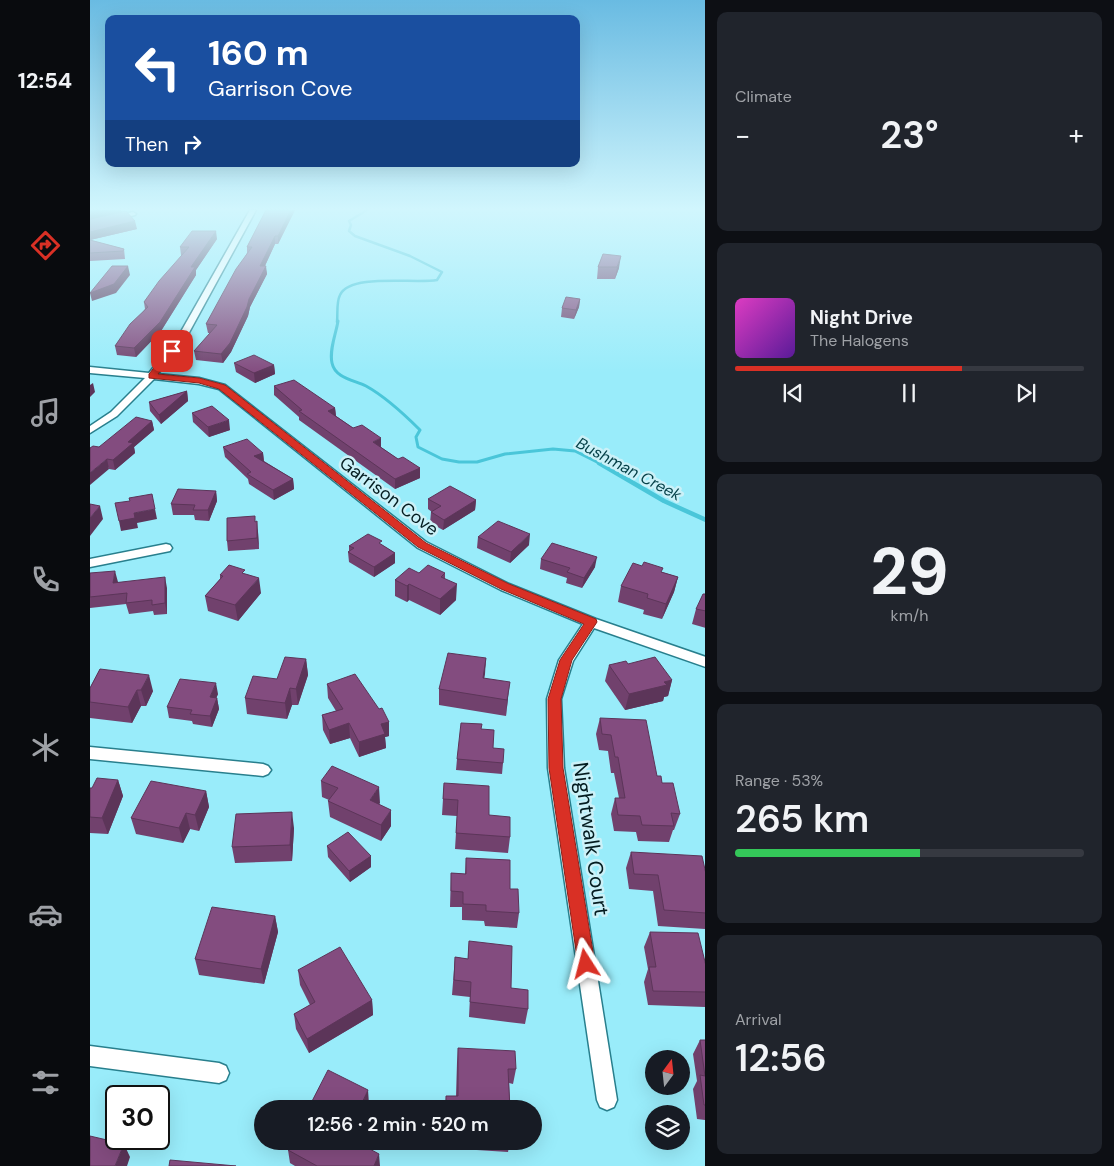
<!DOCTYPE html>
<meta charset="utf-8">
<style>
:root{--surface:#171b24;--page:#20242c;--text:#f1f3f6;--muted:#9ea1a6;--line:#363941;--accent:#d93025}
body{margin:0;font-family:"DM Sans",sans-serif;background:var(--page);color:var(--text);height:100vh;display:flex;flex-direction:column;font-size:19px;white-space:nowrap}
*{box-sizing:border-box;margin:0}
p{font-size:16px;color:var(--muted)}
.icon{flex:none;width:28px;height:28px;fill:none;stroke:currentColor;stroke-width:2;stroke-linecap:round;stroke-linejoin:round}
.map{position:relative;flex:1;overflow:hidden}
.sheet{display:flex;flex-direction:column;gap:12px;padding:12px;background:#0d0f14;width:409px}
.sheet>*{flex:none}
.guide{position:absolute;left:15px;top:15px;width:475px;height:152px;border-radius:10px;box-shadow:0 5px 20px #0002;background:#1a4fa0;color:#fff;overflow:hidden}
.needle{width:32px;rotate:15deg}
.tools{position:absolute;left:555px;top:1050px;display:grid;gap:10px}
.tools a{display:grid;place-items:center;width:45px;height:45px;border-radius:50%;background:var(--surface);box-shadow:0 5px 20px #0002;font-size:25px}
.speed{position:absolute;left:15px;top:1085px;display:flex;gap:10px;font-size:25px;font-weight:700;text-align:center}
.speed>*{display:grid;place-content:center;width:65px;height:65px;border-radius:50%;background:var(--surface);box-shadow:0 5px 20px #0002;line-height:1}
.speed .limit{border:2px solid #111;border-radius:8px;background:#fff;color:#111}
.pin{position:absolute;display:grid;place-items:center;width:42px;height:42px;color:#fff;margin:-21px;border-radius:10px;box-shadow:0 2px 8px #0006}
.me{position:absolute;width:55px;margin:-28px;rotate:351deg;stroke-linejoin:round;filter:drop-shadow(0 0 4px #0008)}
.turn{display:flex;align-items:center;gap:18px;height:105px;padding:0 20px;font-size:22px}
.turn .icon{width:65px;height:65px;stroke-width:2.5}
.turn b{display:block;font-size:35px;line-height:42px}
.then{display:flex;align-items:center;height:48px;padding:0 20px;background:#0003;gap:10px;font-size:19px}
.big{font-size:38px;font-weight:600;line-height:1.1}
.sheet .tile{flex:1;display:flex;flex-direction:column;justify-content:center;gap:8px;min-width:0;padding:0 18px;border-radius:10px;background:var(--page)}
.sheet .dial{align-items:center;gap:0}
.dial b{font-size:65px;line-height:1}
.song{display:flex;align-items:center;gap:15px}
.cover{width:60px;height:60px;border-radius:8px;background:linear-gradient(135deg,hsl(310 70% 55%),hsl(270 70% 35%))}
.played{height:5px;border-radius:2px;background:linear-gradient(90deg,var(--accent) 65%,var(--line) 65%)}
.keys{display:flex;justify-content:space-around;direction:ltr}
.heat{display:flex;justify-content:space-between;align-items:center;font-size:28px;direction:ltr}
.charge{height:8px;border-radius:4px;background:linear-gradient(90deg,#34c759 53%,var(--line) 0)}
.trip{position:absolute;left:164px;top:1100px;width:288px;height:50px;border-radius:25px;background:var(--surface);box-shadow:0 5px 20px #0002;font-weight:600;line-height:50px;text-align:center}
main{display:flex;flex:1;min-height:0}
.tab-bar{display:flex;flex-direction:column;width:90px;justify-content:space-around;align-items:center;background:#090b0e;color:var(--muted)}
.tab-bar .icon{width:35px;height:35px}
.tab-bar .selected{color:var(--accent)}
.tab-bar b{font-size:22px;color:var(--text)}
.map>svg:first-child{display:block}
</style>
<main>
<nav class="tab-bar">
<b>12:54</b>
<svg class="icon selected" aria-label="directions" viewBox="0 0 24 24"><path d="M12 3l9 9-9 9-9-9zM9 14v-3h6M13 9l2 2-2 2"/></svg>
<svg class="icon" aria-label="music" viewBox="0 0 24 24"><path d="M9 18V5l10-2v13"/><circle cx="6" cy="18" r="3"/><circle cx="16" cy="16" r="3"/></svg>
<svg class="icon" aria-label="phone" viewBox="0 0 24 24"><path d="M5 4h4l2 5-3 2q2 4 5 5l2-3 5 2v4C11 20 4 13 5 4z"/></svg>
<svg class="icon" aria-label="climate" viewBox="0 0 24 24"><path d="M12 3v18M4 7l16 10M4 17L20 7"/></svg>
<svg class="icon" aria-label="car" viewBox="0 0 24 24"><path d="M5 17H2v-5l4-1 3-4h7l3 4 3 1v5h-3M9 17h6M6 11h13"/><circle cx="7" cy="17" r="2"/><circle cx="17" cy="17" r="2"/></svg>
<svg class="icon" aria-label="filters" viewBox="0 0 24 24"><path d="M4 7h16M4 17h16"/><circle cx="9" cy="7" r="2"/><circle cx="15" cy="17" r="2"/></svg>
</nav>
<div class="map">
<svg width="616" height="1166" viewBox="0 0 616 1166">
<rect width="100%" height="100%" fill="#99ecfa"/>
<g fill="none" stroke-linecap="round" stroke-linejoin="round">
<path stroke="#4ac6d9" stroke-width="2.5" d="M247,322C248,314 246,303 250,295C260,273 325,284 347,280L352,272L320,256L265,236L259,231L261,225L259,221L277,210"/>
<path stroke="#4ac6d9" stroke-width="3" d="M248,321C246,334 239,350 242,363C245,378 264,380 276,386C296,397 314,414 330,430L326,437L328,447L352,459L369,462H387L415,454L463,449L485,451L511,464"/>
<path stroke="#4ac6d9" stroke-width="4.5" d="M509,463L574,501L616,520"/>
<g stroke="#287f8d" stroke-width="3">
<path id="minor" d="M160,210H166L96,338L68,374L109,378L135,385L336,542L419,584L506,619L616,657V667L504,628L483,661L471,699L474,768L527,1100L524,1107L517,1110L510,1107L507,1100L458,768L457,699L469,660L493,624L411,590L328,548L129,389L109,384L64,379L27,416L0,433V426L21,412L55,378L0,373V367L59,373L88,337Z
M43,212L46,214L45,215L0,226V222Z
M76,544L80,545L82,548L80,551L0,567V559Z
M0,747L173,764L178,766L181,770L178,774L173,776L0,759Z
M0,1046L129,1063L136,1066L139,1073L136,1080L129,1083L0,1066Z"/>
</g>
<use href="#minor" fill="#fff" fill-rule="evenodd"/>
</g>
<path fill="#71416d" d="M0,210H31L32,212L47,229L0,240L34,249L35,259L0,261Z
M176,210H205L188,244H185L175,266L177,274L160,307L158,316L141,352L133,363L106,360L104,351L120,333H118L116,324L157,253V247Z
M127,239L106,270V275L71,331L46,357L27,355L25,346L55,309L54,302L92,255H91L90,247Z
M513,254L529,268L525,279H507L508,267Z
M490,299L489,307L484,319L471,317L472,308Z
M144,363L184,365L185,374L165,383L146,372Z
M184,386L245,408L246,416L308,459L330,468V478L305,489L209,420V417L184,395Z
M97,391L98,401L71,424L60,411L59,402Z
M102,413L140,430L119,437L103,422Z
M62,421L64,430L44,447L45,453L25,470L19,469L9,447Z
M133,447L173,453L174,461L203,479L204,489L184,500L159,484L158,479L135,457Z
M126,491L127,501L119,521L105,520L104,515H83L81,504Z
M338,499L386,500L385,510L353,530L340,523L341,512H342L338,509Z
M165,522L168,532L169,549L138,551L137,541Z
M388,537L439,545L420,563L387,548Z
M292,545L305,553V563L284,577L259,562L258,552L259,551V546Z
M451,559L505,567L492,588L476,583L477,578L450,569Z
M572,572L588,577L584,592L572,619L553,614L554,610L528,602L531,586Z
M0,573L28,582L77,588V614L64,615L63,611L39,614L36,604L0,608Z
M329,573H355V579L366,600L350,615L319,600L317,602L305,596V580Z
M130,575L171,593L148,621L118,611L115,596L130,579Z
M616,594V628L602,624L606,609Z
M396,658L394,679L418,698L416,716L349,705V689Z
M216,659L218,675L208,705H202L197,719L157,714L155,698L187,679Z
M538,664L582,680L578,696L574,697L573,701L535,710L515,681L519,665Z
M10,669L63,691L56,706H51L42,723L0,718V688Z
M237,684L289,709L299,722V736L295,737L296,748L269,757L260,738L240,744L233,730L232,715L246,711L238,698Z
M128,694L126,698H127L129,709L122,727L103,724L102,721L79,718L77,707Z
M510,718L567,776L572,783L590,814L584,830H583L579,842L548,841L546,832L524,831L521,814L525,798H529L524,773H521L518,751L509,750L506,734Z
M391,729L403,748L413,763L412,774L366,770L367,759Z
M28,780L33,796L18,834L0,833V788H2Z
M231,781L290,803L288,804L301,826L291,841L240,817L238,801L239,800L232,797Z
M354,783L420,837L418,853L365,849L367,816L352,815Z
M116,791L119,807L109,831L100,829L93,843L46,834L41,818Z
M204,828L202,861L145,863L142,847Z
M237,846L281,856V867L260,882L238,857Z
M541,852L616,874V929L568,926L563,891L539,889L536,868Z
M376,858L420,889L429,913L427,928L395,926L394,921L372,920V907H360L361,873L375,874Z
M185,916L188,932L174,984L109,975L105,959Z
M560,932L616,966V1007L558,1005L554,982L558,969L554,947Z
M379,941L421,988L438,1009L435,1024L379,1017L380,997L362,995L365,957L378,959Z
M208,970L282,1000L283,1015L219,1053L206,1029L204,1014L220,1005L210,985Z
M610,1040H616V1120L607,1119L603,1089L607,1081L603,1054Z
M368,1048L426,1069L423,1084L419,1083L420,1109H355L356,1096H366L367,1062Z
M355,1141H420L418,1152L355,1148Z
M270,1144L290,1166H205L200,1163L198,1150Z"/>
<path fill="#5c3559" d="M10,210H31L32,213L0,220V212Z
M201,210H205L188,244V236Z
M45,221L47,229L0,240V232Z
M126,231L127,239L106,270V275L71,331L46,357L44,348Z
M185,236V244L171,274L170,266Z
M531,256L529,268L525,279L527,267Z
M38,266L40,275L26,293L2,301L0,293Z
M176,266L177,274L160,307L158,316L141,352L133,363L131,354L159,299Z
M490,299L489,307L484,319L486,310Z
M184,365L185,374L165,383L164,373Z
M3,383L5,392L0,397V385Z
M97,391L98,401L71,424L69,415Z
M245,408L246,417L238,411Z
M139,420L140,430L119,437L118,427Z
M62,421L64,430L44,447L45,453L25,470L23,460L38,442Z
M291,438V448L283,442Z
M173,453L174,463L164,456Z
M17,459L19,469L0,485V473Z
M330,468V478L305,489V479Z
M203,479L204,489L184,500L183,490Z
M126,491L127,501L119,521L118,510Z
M386,500L385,510L353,530L354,520Z
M10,506L13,519L0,536V518Z
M65,509L67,519L47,523L48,528L31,531L29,521L44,513Z
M167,521L168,532L169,549L167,538Z
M440,534L439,545L420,563L421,552Z
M305,553V563L284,577V567Z
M507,557L505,567L492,588L494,578Z
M25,571L28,582L26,593L23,583Z
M75,577L77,588V614L75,603Z
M588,577L584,592L572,619L576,604Z
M169,578L171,593L148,621L145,605Z
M319,584V600L317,602V586Z
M367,584L366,600L350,615V599Z
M396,658L395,674L391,694L393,678Z
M216,659L218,675L208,705L206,689Z
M59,675L63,691L56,706L51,690Z
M582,680L578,696L574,697L573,701L535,710L539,694L574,682Z
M420,682L418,698L416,716L417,700Z
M126,683L128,694L122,708L120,697Z
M200,688L202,705L197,719L195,703Z
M47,690L51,706L42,723L38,707Z
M127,698L129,709L122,727L120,716Z
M299,722V736L295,737L296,748L269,757V742L291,724Z
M259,723L260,738L240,744L239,730Z
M28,780L33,796L18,834L12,818Z
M289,787L290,803L280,816V800Z
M116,791L119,807L109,831L105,815Z
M301,810V826L291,841V825Z
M202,812L204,828L202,861L200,845Z
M96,813L100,829L93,843L89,828Z
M281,856V867L260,882L259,871Z
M185,916L188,932L174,984L171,969Z
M282,1000L283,1015L219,1053L217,1039Z
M278,1090L279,1104L277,1109H270V1107Z
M34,1144L40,1157L37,1166H25Z
M289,1154L290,1166H284Z"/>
<path fill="#834c7f" stroke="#5c3559" d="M0,210H10L0,212Z
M176,210H201L188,236H185L170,266H176L159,299L157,307L140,343L131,354L104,351L127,325L116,324L146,269L162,247H157Z
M36,211L45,221L0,232V219Z
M102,231H126L101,267H105L70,322L44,348L25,346L40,324L58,307L54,302L69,281L99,247H90Z
M0,240L34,249L33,251L0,253Z
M513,254L531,256L527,267H508Z
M22,266H38L24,284L0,293Z
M476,297L490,299L486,310L472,308Z
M164,355L184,365L164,373L144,363Z
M204,380L245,408L238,411L263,428L272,425L291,438L283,442L308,459L313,457L330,468L305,479L209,411L212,410L184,386Z
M97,391L69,415L59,402Z
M122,406L139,420L118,427L102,413Z
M46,417L62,421L38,442L43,443L23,460L17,459L0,473V448L3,446L9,447Z
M157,439L173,453L164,456L203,479L183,490L157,474L161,472L133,447Z
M360,486L386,500L354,520L341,512L351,506L338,499Z
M88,489L126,491L118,510H103L105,505L81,504Z
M62,494L65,509L44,513L45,518L29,521L25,503L40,501L39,498Z
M0,504L10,506L0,518Z
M165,516V522L167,521V538L137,541V518Z
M408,521L440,534L421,552L388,537Z
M278,534L292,541L289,543L305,553L284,567L258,552L264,548L259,546Z
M462,543L507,557L494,578L477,572L480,568L451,559Z
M554,562L573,568L571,572L588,577L576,604L557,598L558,594L531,586L543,563L552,566Z
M139,565L155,570L152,573L169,578L145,605L115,596L133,576L130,575Z
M338,565L355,573L351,577L367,584L350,599L319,584L317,586L305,580L319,568L329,573Z
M25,571L23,583L75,577V603L62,605V600L36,603L37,593L0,597V573Z
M613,594H616V611L606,609Z
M358,653L396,658L393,678L420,682L417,700L349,689Z
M195,657L216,659L206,689L200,688L195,703L155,698L163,676L187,679Z
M565,657L582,680L574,682L577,685L539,694L519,665L536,661L538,664Z
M10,669L59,675L51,690H47L38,707L0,702V688Z
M265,674L289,709L292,708L299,722L291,724L295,734L269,742L259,723L239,730L232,715L253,709L237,684Z
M90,679L126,683L120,697L127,698L120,716L100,714L102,710L77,707Z
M510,718L556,720L567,776H571L572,783H583L590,814L581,813L584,826L552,825L550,816L528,815L525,798H535L528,757H525L521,735L512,734Z
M371,723L392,724L391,729L404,730L403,748L414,749L413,763L367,759Z
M242,766L289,787L280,800L301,810L291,825L238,801L248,788L231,781Z
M7,778L28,780L12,818L0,817V788H2Z
M61,781L116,791L105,815L96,813L89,828L41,818Z
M354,783L399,786V815L420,817V837L366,833L368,800L353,799Z
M202,812L200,845L142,847L146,814Z
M258,832L281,856L259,871L237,846Z
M541,852L612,856L616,874V913L574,910L568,875L544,874Z
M376,858L420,860V889H428L429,913L396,911V905L373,904V892L361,891V873L376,874Z
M122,907L185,916L171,969L105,959Z
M560,932L608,933L616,966V992L563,991L559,967H566Z
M379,941L422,946L421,988L438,990V1009L380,1002L381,982L364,980L365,957L378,959Z
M250,947L282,1000L217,1039L204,1014L225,1002L208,970Z
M610,1040H616V1105H614L610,1075L615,1076Z
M368,1048L425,1051L426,1069H418L420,1109H356V1096H368Z
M238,1070L278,1090L270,1107L274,1109H218Z
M0,1136L34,1144L25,1166H0Z
M202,1141H265L289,1154L284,1166H227L198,1150Z
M80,1160L146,1166H79Z"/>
<linearGradient id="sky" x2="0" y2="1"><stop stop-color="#69bbe2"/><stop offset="0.56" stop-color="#d1f6fd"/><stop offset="1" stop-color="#d1f6fd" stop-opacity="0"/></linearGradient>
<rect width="616" height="373" fill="url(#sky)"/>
<path fill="#d93025" stroke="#8d1f18" d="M79,349L86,351L68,374L109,378L135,385L336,543L419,584L506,619L507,622L482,660L471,699L473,768L505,964L502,969L496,972L490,969L488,964L459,768L458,699L470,660L494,624L411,589L328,547L129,389L109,383L59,378V374Z"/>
<g text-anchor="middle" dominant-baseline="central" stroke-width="5" stroke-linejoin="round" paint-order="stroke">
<g font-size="16" font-style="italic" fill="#033e46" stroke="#cbf1f8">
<text transform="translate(539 469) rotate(28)">Bushman Creek</text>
</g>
<g font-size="18" fill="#041c20" stroke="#cbf1f8">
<text transform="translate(299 496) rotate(37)">Garrison Cove</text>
</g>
<g font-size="21" fill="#041c20" stroke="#cbf1f8">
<text transform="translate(501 839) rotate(82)">Nightwalk Court</text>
</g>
</g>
</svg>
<div class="tools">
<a><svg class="needle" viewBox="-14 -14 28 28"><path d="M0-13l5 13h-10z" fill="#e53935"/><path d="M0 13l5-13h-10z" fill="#9ea1a6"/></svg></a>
<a><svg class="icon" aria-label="layers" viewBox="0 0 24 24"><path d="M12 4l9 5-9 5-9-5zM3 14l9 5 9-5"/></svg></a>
</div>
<div class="speed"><div class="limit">30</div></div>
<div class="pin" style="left:82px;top:351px;background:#d93025"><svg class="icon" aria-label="arrive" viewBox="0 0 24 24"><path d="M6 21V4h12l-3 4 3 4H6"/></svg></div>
<svg class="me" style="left:496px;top:964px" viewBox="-20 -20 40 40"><path d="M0-17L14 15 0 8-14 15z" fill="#d93025" stroke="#fff" stroke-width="4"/></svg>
<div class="trip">12:56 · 2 min · 520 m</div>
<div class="guide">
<div class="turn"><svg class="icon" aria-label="left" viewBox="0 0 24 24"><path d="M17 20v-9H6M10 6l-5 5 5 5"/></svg><div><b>160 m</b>Garrison Cove</div></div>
<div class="then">Then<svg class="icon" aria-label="right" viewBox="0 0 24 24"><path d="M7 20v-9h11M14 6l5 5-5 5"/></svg></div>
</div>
</div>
<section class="sheet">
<div class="tile"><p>Climate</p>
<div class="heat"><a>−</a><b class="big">23°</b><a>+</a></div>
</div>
<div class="tile">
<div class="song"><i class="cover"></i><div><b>Night Drive</b><p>The Halogens</p></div></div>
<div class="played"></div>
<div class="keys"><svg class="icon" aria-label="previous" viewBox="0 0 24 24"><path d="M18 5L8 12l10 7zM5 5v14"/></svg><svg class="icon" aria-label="pause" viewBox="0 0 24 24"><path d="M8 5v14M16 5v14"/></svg><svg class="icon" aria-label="next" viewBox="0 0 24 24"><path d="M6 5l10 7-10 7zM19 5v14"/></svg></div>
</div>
<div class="tile dial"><b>29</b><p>km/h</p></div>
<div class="tile"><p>Range · 53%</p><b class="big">265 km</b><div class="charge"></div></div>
<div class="tile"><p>Arrival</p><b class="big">12:56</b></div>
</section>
</main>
